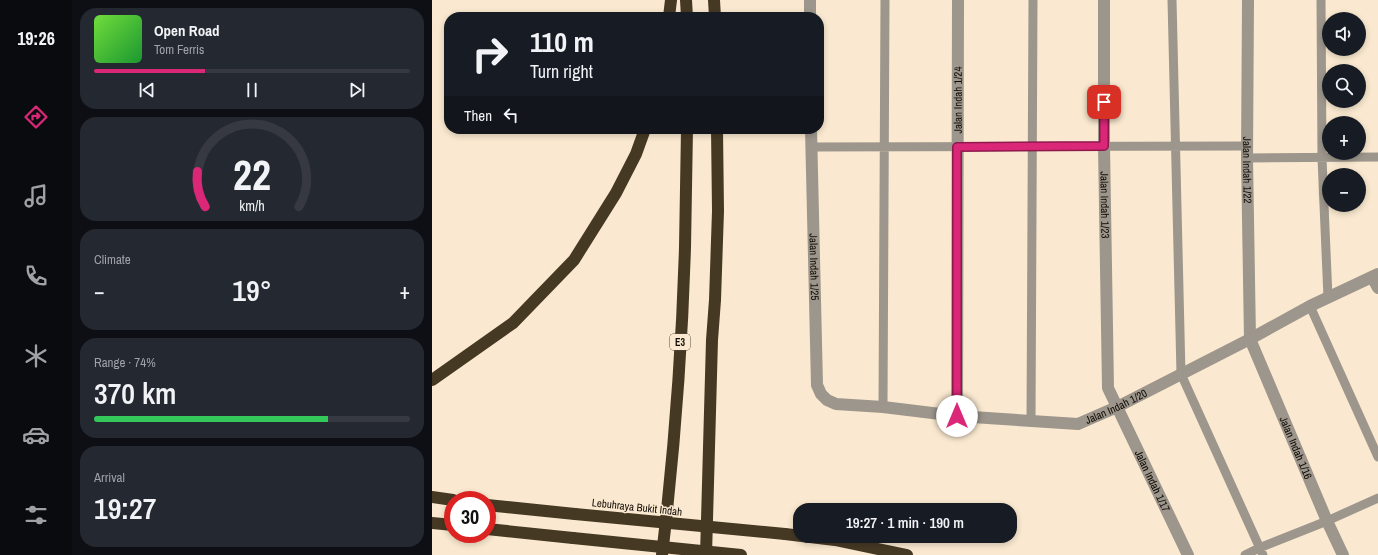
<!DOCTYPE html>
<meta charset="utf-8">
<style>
:root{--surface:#171b24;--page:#242831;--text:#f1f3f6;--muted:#9ea1a6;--line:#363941;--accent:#db2777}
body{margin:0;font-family:"Archivo Narrow",sans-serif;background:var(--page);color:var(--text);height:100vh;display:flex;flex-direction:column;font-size:15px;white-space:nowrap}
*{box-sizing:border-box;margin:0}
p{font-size:13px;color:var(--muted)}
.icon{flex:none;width:22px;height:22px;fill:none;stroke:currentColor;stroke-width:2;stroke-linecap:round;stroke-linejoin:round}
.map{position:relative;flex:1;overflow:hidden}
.side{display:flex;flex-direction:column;gap:8px;padding:8px;background:#0d0f14;width:360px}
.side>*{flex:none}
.banner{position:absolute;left:12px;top:12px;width:380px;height:122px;border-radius:16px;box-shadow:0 2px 6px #0003;background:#171b24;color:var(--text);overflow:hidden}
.controls{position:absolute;left:890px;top:12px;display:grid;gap:8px}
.controls a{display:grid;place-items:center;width:44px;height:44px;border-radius:50%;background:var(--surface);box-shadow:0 2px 6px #0003;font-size:20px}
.speed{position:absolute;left:12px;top:491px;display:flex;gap:8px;font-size:20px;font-weight:700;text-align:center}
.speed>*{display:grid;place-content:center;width:52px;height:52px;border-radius:50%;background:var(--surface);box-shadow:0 2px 6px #0003;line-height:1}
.speed .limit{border:6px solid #d22;background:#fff;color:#111}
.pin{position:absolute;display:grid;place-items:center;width:34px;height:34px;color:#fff;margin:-17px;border-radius:8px;box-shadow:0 2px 6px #0006}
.me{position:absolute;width:44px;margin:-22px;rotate:0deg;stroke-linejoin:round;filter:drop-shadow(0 0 3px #0008)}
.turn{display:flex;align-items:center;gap:14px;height:84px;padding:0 20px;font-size:18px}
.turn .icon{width:52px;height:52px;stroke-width:2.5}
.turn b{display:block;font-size:28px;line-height:34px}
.then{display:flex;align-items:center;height:38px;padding:0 20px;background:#0003;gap:8px;font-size:15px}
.big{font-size:30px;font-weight:600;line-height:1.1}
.side .card{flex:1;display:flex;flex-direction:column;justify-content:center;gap:6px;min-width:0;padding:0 14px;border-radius:16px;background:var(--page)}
.side .dial{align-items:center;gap:0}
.dial svg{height:104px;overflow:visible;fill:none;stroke:var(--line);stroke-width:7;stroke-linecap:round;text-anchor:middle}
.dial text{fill:var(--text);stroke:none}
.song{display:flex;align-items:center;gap:12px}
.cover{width:48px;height:48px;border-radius:6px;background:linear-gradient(135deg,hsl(100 70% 55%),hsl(130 70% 35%))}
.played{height:4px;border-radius:2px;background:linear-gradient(90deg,var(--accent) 35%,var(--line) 35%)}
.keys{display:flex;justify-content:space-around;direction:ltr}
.heat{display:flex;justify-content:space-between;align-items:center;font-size:22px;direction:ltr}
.charge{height:6px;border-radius:3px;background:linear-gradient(90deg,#34c759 74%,var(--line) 0)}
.trip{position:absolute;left:361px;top:503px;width:224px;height:40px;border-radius:16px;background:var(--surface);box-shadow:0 2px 6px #0003;font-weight:600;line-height:40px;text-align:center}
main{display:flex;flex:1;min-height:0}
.tab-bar{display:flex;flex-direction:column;width:72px;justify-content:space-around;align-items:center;background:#090b0e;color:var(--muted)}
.tab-bar .icon{width:28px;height:28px}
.tab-bar .selected{color:var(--accent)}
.tab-bar b{font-size:18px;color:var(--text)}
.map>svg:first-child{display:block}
</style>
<main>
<nav class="tab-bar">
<b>19:26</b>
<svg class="icon selected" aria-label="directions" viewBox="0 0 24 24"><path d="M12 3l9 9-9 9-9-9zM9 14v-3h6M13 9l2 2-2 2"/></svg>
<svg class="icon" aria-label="music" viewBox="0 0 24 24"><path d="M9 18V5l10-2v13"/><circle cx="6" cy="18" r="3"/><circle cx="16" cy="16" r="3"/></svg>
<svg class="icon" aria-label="phone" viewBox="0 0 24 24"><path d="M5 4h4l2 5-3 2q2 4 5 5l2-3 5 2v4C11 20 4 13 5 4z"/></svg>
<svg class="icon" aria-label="climate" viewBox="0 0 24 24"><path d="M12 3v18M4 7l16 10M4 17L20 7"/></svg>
<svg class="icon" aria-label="car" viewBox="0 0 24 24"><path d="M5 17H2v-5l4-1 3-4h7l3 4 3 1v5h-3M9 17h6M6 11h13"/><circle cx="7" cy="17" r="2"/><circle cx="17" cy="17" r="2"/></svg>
<svg class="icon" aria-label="filters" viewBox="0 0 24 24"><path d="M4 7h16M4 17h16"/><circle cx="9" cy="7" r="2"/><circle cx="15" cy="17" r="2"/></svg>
</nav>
<section class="side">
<div class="card">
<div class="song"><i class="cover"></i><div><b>Open Road</b><p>Tom Ferris</p></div></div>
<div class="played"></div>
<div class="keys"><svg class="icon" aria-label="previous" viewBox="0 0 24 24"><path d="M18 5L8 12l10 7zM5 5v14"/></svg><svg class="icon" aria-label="pause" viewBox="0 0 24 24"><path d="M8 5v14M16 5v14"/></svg><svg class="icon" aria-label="next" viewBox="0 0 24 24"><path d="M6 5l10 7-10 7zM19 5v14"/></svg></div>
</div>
<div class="card dial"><svg viewBox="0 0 100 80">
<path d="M14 69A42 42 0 1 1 86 69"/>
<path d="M14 69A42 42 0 0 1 8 42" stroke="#db2777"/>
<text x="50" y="56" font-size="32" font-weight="700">22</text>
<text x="50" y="72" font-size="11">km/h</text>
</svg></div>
<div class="card"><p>Climate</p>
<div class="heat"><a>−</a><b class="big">19°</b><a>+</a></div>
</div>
<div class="card"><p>Range · 74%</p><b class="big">370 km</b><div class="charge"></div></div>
<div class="card"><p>Arrival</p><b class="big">19:27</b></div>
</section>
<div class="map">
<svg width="946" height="555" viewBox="0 0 946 555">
<rect width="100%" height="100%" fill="#fae9d0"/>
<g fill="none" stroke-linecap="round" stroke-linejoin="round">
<path stroke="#9d968c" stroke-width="9" d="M740,0L749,374L831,555
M889,0L890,158L896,298
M379,147L816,146
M815,158L946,157
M878,306L946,457
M451,407L453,0
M599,421L601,0
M813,555L827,548L895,521L946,498"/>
<g stroke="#9d968c" stroke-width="12">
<path d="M378,0V17"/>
<path id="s1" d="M672,0V146L676,388L756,555"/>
<path id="s2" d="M816,0L815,158L818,339L895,521L911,555"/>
<path id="s3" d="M379,129L385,385L389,394L395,400L404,404L451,407L525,416L646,424L685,407L818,339L878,306L946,274"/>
<path d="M940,277L946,288"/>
<path id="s4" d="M525,416L526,0"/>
</g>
<path stroke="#463924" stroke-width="12" d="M254,0L255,17
M282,0L283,17
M237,17L239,0
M0,380L81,323L142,260L184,193L204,154L213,129
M0,497L21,500
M55,505L143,514
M0,523L21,525
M55,529L141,538
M353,534L403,540L475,555
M230,555C242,453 250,350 253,247C254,208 254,168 255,129
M274,555L280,340L283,300L286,211L285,129"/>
<path stroke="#463924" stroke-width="12" d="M143,514L353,534
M141,538L309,555"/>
</g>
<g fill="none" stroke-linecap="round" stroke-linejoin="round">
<g stroke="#8e194d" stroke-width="10">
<path id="route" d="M525,416V147L672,146V102"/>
</g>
<use href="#route" stroke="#db2777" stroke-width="7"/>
</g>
<g text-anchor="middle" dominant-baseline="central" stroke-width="3" stroke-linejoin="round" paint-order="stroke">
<rect fill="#fae9d0" stroke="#564e41" stroke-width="1" x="238" y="334" width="20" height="16" rx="3"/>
<g font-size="10" font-weight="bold" fill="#100b04">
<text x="248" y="342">E3</text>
</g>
<g font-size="11" fill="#100b04" stroke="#fae9d0">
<text stroke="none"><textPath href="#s4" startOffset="316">Jalan Indah 1/24</textPath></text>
<text stroke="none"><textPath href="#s2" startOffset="170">Jalan Indah 1/22</textPath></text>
<text stroke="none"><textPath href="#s1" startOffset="205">Jalan Indah 1/23</textPath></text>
<text stroke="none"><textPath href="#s3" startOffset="138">Jalan Indah 1/25</textPath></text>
<text stroke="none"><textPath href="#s3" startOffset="569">Jalan Indah 1/20</textPath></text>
<text stroke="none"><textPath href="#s2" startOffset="457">Jalan Indah 1/16</textPath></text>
<text stroke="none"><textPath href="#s1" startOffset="491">Jalan Indah 1/17</textPath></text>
<text transform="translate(205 507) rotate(6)">Lebuhraya Bukit Indah</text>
</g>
</g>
</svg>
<div class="controls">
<a><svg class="icon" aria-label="sound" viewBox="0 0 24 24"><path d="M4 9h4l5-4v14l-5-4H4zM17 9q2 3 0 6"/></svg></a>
<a><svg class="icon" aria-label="search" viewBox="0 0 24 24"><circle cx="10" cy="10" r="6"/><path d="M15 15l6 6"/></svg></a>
<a>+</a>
<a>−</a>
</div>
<div class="speed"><div class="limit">30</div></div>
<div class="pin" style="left:672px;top:102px;background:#d93025"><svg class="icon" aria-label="arrive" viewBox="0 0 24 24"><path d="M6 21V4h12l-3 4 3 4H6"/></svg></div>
<svg class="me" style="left:525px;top:416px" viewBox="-20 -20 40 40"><circle r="19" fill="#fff"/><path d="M0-13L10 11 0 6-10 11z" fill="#db2777"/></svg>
<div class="trip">19:27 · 1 min · 190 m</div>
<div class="banner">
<div class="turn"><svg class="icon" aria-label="right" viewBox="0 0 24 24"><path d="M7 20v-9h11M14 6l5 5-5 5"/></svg><div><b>110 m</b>Turn right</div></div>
<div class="then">Then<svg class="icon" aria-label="left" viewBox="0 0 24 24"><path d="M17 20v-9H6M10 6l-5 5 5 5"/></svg></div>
</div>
</div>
</main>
